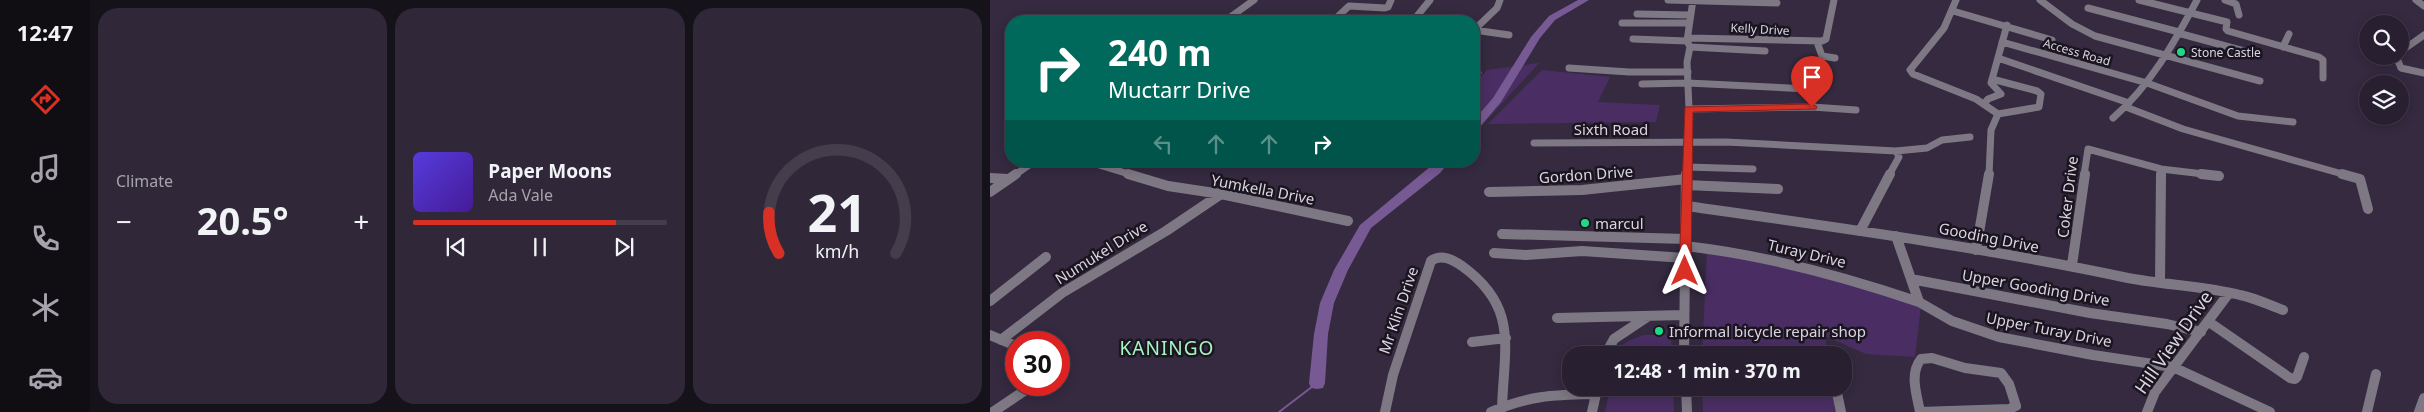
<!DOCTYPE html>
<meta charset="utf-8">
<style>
:root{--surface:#282030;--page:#302838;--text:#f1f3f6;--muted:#a5a3ab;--line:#443e4c;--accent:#d93025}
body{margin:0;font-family:"Noto Sans",sans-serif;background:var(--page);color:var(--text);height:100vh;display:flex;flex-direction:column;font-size:19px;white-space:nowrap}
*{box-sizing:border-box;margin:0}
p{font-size:16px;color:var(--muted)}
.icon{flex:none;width:28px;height:28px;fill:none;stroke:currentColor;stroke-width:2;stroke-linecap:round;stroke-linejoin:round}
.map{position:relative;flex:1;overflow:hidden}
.drawer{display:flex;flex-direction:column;gap:8px;padding:8px;background:#16121a;width:900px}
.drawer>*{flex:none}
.top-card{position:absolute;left:15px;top:15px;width:475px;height:152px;border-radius:20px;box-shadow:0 2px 12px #0003,0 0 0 1px var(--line);background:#00695c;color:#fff;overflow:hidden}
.buttons{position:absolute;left:1369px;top:15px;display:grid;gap:10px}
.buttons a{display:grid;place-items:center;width:50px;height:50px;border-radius:50%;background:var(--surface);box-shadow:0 2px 12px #0003,0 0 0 1px var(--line);font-size:25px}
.speed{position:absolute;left:15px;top:331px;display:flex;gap:10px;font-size:25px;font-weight:700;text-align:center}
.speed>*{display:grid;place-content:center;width:65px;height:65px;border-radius:50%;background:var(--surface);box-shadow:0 2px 12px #0003,0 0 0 1px var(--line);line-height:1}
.speed .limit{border:8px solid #d22;background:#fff;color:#111}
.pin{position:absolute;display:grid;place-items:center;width:42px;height:42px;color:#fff;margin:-51px -21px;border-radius:50% 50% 50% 0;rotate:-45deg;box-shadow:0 0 5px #0007}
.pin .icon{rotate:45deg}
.me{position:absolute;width:55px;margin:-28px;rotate:0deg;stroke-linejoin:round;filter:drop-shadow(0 0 4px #0008)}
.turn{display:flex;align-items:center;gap:18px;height:105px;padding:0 20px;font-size:22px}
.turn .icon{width:65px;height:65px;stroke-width:2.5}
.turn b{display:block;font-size:35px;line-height:42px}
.lanes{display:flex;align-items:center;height:48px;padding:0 20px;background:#0003;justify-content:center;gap:25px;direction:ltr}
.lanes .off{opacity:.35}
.big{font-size:38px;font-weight:700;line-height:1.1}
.drawer .card{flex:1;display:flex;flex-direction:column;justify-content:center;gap:8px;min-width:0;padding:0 18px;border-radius:20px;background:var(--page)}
.drawer .dial{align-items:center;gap:0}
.dial svg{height:130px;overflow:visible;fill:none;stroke:var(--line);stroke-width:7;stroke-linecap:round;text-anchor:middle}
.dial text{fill:var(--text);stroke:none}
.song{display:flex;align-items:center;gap:15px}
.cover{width:60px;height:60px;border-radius:8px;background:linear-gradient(135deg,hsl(250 70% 55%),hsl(260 70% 35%))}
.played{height:5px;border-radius:2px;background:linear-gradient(90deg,var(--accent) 80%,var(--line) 80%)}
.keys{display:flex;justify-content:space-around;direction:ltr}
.heat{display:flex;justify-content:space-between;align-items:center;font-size:28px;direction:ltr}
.drawer .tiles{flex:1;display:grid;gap:8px;grid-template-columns:repeat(3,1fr)}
.trip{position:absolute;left:572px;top:346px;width:290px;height:50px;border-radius:20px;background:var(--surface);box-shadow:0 2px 12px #0003,0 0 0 1px var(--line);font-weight:700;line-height:50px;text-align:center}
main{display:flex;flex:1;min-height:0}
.tab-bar{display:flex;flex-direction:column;width:90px;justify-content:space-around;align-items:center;background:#100d13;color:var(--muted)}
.tab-bar .icon{width:35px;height:35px}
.tab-bar .on{color:var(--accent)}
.tab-bar b{font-size:22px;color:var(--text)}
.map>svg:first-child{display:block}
</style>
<main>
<nav class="tab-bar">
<b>12:47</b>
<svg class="icon on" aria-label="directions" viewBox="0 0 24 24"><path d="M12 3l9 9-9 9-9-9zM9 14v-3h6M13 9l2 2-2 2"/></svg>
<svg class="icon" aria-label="music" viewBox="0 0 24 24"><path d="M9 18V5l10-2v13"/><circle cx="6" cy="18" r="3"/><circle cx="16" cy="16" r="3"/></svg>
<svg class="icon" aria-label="phone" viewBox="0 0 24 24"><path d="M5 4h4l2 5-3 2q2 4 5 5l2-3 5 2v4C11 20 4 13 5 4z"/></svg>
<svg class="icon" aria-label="climate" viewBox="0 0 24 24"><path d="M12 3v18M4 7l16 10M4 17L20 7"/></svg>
<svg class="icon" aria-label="car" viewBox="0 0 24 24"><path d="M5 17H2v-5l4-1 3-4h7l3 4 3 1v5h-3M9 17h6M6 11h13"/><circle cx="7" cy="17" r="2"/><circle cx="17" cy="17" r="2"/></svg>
</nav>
<section class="drawer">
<div class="tiles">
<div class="card"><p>Climate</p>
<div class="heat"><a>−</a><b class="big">20.5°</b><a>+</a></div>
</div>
<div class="card">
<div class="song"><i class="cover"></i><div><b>Paper Moons</b><p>Ada Vale</p></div></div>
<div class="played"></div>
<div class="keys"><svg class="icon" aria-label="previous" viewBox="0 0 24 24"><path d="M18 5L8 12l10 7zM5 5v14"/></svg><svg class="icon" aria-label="pause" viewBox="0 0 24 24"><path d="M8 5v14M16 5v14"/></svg><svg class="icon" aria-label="next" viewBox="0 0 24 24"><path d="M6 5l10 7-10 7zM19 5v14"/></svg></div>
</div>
<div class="card dial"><svg viewBox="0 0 100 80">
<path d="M14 69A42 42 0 1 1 86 69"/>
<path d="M14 69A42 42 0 0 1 8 44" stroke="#d93025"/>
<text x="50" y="56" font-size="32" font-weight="700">21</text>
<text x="50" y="72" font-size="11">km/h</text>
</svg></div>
</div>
</section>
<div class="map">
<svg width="1434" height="412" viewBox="0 0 1434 412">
<rect width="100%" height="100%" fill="#352a40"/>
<path fill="#4a2e63" d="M549,63L484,134V85L497,70Z
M552,70L620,77L608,102L670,105L666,122L498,124Z
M717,251L788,264L931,305L925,357L876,354L835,336L838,355H712Z
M654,335H681L682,355H627L628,348L638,341Z
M620,388H683L684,412H615Z
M712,388H843L847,412H713Z"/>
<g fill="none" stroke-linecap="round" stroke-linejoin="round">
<path stroke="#775993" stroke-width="2" d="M289,412L327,383"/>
<path fill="#775993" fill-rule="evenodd" d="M588,0H599L565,20L550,38L511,102L488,129L484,130V120L503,98L541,37L559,16Z
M447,161H460L450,173L381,228L358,270L344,303L338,334L335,383L333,388L327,389L321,388L319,383L324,334L330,303L344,270L370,225Z"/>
<path stroke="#7e7884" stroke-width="7" d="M678,0L787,3
M966,0L954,28L920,70L923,74L986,99L1008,114L1001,130L999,175
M1050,0L1082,24L1105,36L1270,81
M1149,0L1237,22L1236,29L1238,31L1329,57L1333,60V78
M1235,0L1246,4L1249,15
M1426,0L1434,6
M1098,8L1189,32
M963,11L1062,40
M647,14L700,15
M235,21L264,0
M343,21L359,6L395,8L398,7L401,0
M423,21L440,0
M632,23H699
M484,30L507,8L510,0
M484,30L519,35
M1188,33L1254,51
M699,38L832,41L836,39L844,0
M643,39L697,41
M827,42L832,56L845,58
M1012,42L1157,83L1248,116L1303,122
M700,47L775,51
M1293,47L1299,34
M1410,52L1434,35
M1406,56L1411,68L1434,73
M1008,58L1139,103
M579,68L639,72H698
M484,72L488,73
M1002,79L1047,91L1051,94L1049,107L1008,114
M652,84L698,83L818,89L822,92V107
M994,104L998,99L1011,94L1001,83L1017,25
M1136,107L1193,129L1356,175
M699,109L822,107L866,110
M1123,118C1160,86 1184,43 1207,0
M544,143L736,142L906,151L937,148L952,140L980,137
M96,161L142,175
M697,167L763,169
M25,175L45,161
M696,175L699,109L697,62L700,47L697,41L703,0
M899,175L909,157L906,151
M1094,175L1098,149L1171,169L1222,175
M1171,175V169"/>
<path stroke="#7e7884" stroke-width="10" d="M138,174L178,186L231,194L358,221
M1211,174L1229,176
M1352,174L1370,179L1378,209
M0,178L18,179
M696,185L788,189
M0,192L26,174
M499,192L592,190L696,179
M697,206C844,227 992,247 1138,278C1175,285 1213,286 1250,295C1265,298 1279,305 1293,310
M870,231L900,174
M512,234L696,239
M906,236L921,279L1100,313L1177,324L1211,332
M695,246C775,255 853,276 929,302
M986,250L999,174
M504,253L536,255L592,251L695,258
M1082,265L1095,174
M921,279L929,302L962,321L1009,337L1103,355L1183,367L1280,412
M1170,283L1171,174
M0,301L56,257
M567,318L694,315
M1219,322L1300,378L1305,379L1307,377L1314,357
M0,335L26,346
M11,340L72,293L176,231L231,194
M482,342L516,338
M615,355L624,339L657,317
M694,355L696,174
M942,358L975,368L1011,373L1019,384L1026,406L1019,409L930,412C927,395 919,374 931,359Z
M696,388L697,412
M846,388L851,412
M3,412L43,385
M395,412L403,375L441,261C451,253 463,260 472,266C529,307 514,347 512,408
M501,412C539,395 565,395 606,394L607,388
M602,412L606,394
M1157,412L1165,392L1239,293
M1377,412L1386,374
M1429,412L1434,398"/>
</g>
<path fill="#d93025" stroke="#8d1f18" d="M822,104L827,107L826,109L703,112L701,271L695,275L691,274L689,271L695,107Z"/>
<g fill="#21d887" stroke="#1a151f" stroke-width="2">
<circle cx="1191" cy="52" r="5"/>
<circle cx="595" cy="223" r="5"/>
<circle cx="669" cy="331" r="5"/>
</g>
<g text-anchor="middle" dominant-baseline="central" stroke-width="5" stroke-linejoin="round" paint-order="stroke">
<g font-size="12" fill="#dbd4e3" stroke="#1a151f">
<text transform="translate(770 29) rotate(3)">Kelly Drive</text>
<text transform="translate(1087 52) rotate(16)">Access Road</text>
</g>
<g font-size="12" fill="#dbd4e3" stroke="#1a151f" text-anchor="start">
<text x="1201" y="52">Stone Castle</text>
</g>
<g font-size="15" fill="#dbd4e3" stroke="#1a151f">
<text x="621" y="129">Sixth Road</text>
<text transform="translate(596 174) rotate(-4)">Gordon Drive</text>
<text transform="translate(273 189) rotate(11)">Yumkella Drive</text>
<text transform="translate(1077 197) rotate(-83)">Coker Drive</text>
<text transform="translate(999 237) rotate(11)">Gooding Drive</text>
<text transform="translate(111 252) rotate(-32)">Numukel Drive</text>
<text transform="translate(817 253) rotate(13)">Turay Drive</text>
<text transform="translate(1046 287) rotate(10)">Upper Gooding Drive</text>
<text transform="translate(408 310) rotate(-71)">Mr Klin Drive</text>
<text transform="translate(1059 329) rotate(11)">Upper Turay Drive</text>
</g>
<g font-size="15" fill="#dbd4e3" stroke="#1a151f" text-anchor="start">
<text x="605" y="223">marcul</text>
<text x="679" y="331">Informal bicycle repair shop</text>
</g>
<g font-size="18" fill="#dbd4e3" stroke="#1a151f">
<text transform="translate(1183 342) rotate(-55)">Hill View Drive</text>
</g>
<g font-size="19" letter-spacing="1" fill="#a7f4c5" stroke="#1a151f">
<text x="177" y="348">KANINGO</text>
</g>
</g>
</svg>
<div class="buttons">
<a><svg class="icon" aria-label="search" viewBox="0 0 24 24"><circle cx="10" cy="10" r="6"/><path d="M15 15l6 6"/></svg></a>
<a><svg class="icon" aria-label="layers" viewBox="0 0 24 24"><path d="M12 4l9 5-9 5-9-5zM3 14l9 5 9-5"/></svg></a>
</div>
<div class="speed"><div class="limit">30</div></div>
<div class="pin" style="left:822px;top:107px;background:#d93025"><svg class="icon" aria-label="arrive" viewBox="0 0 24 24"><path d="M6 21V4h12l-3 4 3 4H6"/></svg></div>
<svg class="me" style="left:695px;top:271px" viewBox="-20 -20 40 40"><path d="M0-17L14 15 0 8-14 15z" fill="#d93025" stroke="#fff" stroke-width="4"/></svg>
<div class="trip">12:48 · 1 min · 370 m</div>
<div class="top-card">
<div class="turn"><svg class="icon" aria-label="right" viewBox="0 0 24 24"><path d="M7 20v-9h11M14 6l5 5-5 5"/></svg><div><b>240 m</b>Muctarr Drive</div></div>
<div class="lanes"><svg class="icon off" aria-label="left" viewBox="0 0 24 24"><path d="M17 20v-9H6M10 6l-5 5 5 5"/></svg><svg class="icon off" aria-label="ahead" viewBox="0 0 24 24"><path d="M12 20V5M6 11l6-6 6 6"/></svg><svg class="icon off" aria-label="ahead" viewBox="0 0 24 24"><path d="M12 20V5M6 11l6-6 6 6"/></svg><svg class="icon" aria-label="right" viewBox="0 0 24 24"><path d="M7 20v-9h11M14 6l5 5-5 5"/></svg></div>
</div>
</div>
</main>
